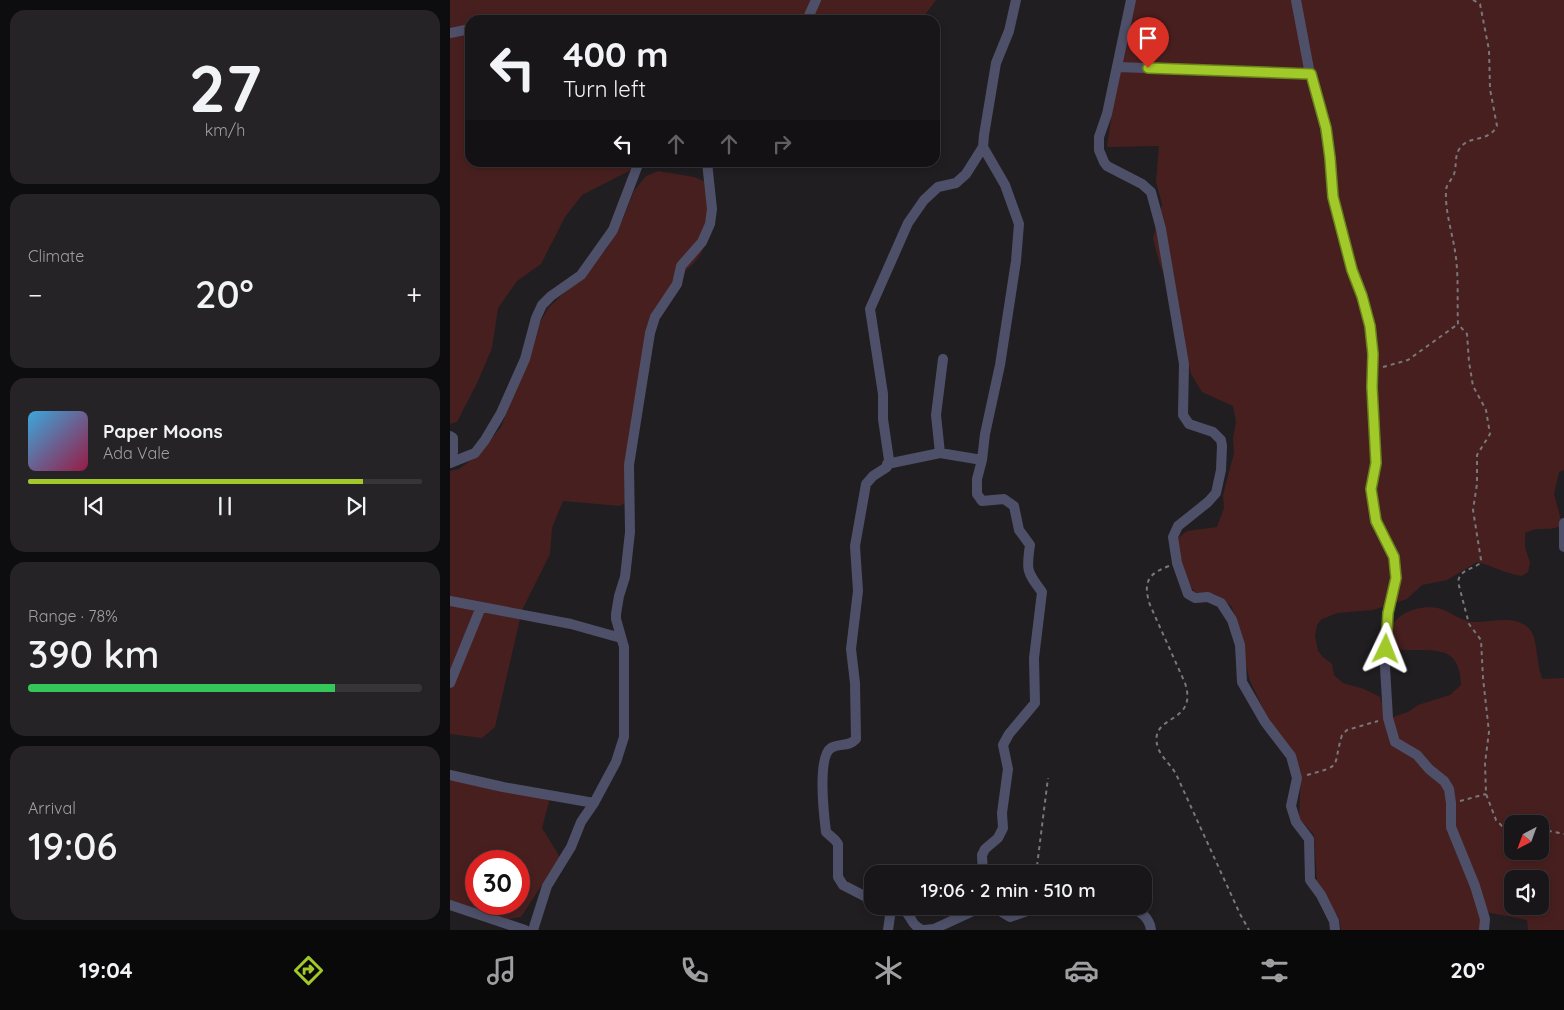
<!DOCTYPE html>
<meta charset="utf-8">
<style>
:root{--surface:#181619;--page:#252326;--text:#f1f3f6;--muted:#9f9fa2;--line:#363538;--accent:#a1c92a}
body{margin:0;font-family:Quicksand,sans-serif;background:var(--page);color:var(--text);height:100vh;display:flex;flex-direction:column;font-size:19px;white-space:nowrap}
*{box-sizing:border-box;margin:0}
p{font-size:16px;color:var(--muted)}
.icon{flex:none;width:28px;height:28px;fill:none;stroke:currentColor;stroke-width:2;stroke-linecap:round;stroke-linejoin:round}
.map{position:relative;flex:1;overflow:hidden}
.sheet{display:flex;flex-direction:column;gap:10px;padding:10px;background:#0d0c0e;width:450px}
.sheet>*{flex:none}
.top-card{position:absolute;left:15px;top:15px;width:475px;height:152px;border-radius:15px;box-shadow:0 2px 8px #0003,0 0 0 1px var(--line);background:#181619;color:var(--text);overflow:hidden}
.needle{width:32px;rotate:221deg}
.fabs{position:absolute;left:1054px;top:815px;display:grid;gap:10px}
.fabs a{display:grid;place-items:center;width:45px;height:45px;border-radius:10px;background:var(--surface);box-shadow:0 2px 8px #0003,0 0 0 1px var(--line);font-size:25px}
.speed{position:absolute;left:15px;top:850px;display:flex;gap:10px;font-size:25px;font-weight:700;text-align:center}
.speed>*{display:grid;place-content:center;width:65px;height:65px;border-radius:50%;background:var(--surface);box-shadow:0 2px 8px #0003,0 0 0 1px var(--line);line-height:1}
.speed .limit{border:8px solid #d22;background:#fff;color:#111}
.pin{position:absolute;display:grid;place-items:center;width:42px;height:42px;color:#fff;margin:-51px -21px;border-radius:50% 50% 50% 0;rotate:-45deg;box-shadow:0 0 5px #0007}
.pin .icon{rotate:45deg}
.me{position:absolute;width:55px;margin:-28px;rotate:2deg;stroke-linejoin:round;filter:drop-shadow(0 0 4px #0008)}
.turn{display:flex;align-items:center;gap:18px;height:105px;padding:0 15px;font-size:22px}
.turn .icon{width:65px;height:65px;stroke-width:2.5}
.turn b{display:block;font-size:35px;line-height:42px}
.lanes{display:flex;align-items:center;height:48px;padding:0 15px;background:#0003;justify-content:center;gap:25px;direction:ltr}
.lanes .off{opacity:.35}
.big{font-size:38px;font-weight:600;line-height:1.1}
.sheet .widget{flex:1;display:flex;flex-direction:column;justify-content:center;gap:8px;min-width:0;padding:0 18px;border-radius:15px;background:var(--page)}
.sheet .dial{align-items:center;gap:0}
.dial b{font-size:65px;line-height:1}
.song{display:flex;align-items:center;gap:15px}
.cover{width:60px;height:60px;border-radius:8px;background:linear-gradient(135deg,hsl(200 70% 55%),hsl(340 70% 35%))}
.played{height:5px;border-radius:2px;background:linear-gradient(90deg,var(--accent) 85%,var(--line) 85%)}
.keys{display:flex;justify-content:space-around;direction:ltr}
.heat{display:flex;justify-content:space-between;align-items:center;font-size:28px;direction:ltr}
.charge{height:8px;border-radius:4px;background:linear-gradient(90deg,#34c759 78%,var(--line) 0)}
.trip{position:absolute;left:414px;top:865px;width:288px;height:50px;border-radius:15px;background:var(--surface);box-shadow:0 2px 8px #0003,0 0 0 1px var(--line);font-weight:600;line-height:50px;text-align:center}
.menu{display:flex;height:80px;justify-content:space-around;align-items:center;background:#0a090a;color:var(--muted)}
.menu .icon{width:35px;height:35px}
.menu .selected{color:var(--accent)}
.menu b{font-size:22px;color:var(--text)}
main{display:flex;flex:1;min-height:0}
.map>svg:first-child{display:block}
</style>
<main>
<section class="sheet">
<div class="widget dial"><b>27</b><p>km/h</p></div>
<div class="widget"><p>Climate</p>
<div class="heat"><a>−</a><b class="big">20°</b><a>+</a></div>
</div>
<div class="widget">
<div class="song"><i class="cover"></i><div><b>Paper Moons</b><p>Ada Vale</p></div></div>
<div class="played"></div>
<div class="keys"><svg class="icon" aria-label="previous" viewBox="0 0 24 24"><path d="M18 5L8 12l10 7zM5 5v14"/></svg><svg class="icon" aria-label="pause" viewBox="0 0 24 24"><path d="M8 5v14M16 5v14"/></svg><svg class="icon" aria-label="next" viewBox="0 0 24 24"><path d="M6 5l10 7-10 7zM19 5v14"/></svg></div>
</div>
<div class="widget"><p>Range · 78%</p><b class="big">390 km</b><div class="charge"></div></div>
<div class="widget"><p>Arrival</p><b class="big">19:06</b></div>
</section>
<div class="map">
<svg width="1114" height="930" viewBox="0 0 1114 930">
<rect width="100%" height="100%" fill="#201e21"/>
<path fill="#481f1f" fill-rule="evenodd" d="M0,0H486L471,20H20V162L187,163L179,171L132,195L115,217L91,264L67,281L48,308L42,348L27,383L7,422L0,424Z
M678,0H1114V470L1109,472L1104,494L1111,520L1109,527C1096,531 1088,526 1075,533V547L1080,563L1078,572L1072,576C1056,574 1043,566 1027,562L997,580L972,585L957,599L923,610L887,613L872,619L867,625L865,636L868,651L873,657L882,664L884,675L893,683L914,689L930,697L934,710L943,717L958,712L968,705L1000,695L1011,685C1010,639 978,654 946,649C926,621 964,603 988,608C1000,611 1010,621 1023,622C1041,623 1068,613 1081,631C1088,640 1086,667 1093,679L1114,678V930H1078L1077,920L1030,911V930H891L889,918L867,883L864,835L849,818L851,773L839,745L820,723L800,681L782,607L765,594L744,592L732,571L727,539L737,531L767,527L774,508L773,495L784,453L783,438L786,422L783,406L752,392L741,374L727,308L709,262L703,238L712,204L706,182L709,146L657,147ZM1062,824H1090V851H1062ZM1062,879H1090V906H1062Z
M208,171L244,177L258,183C258,198 259,238 253,249C248,261 239,268 230,275L228,291L201,330L176,502L170,506L113,501L102,528L100,554L72,610L45,727L32,738L0,734V471L9,469L29,454L51,427L85,339L89,324L99,307L135,274L157,248L172,221L184,191L196,176Z
M0,777L100,798L92,828L110,857L71,917L58,919L0,900ZM26,861H69V904H26Z"/>
<g fill="none" stroke-linecap="round" stroke-linejoin="round">
<path stroke="#79777a" stroke-width="2" stroke-dasharray="4 4" stroke-linecap="butt" d="M1023,0L1030,4L1039,50L1040,89L1047,126C1038,143 1019,135 1010,148C1004,156 1007,166 1004,174C1002,180 996,184 996,191C995,211 1002,232 1005,251C1009,275 1007,301 1008,324L1017,334L1019,362L1023,386L1036,410L1040,434L1027,455V484L1023,510L1031,560L1029,564C1020,570 1010,570 1008,582L1019,624L1031,640L1033,678L1039,732L1035,763L1036,794L1046,820L1052,826L1062,827
M933,367L958,360L1008,324
M719,566C697,574 693,583 700,605L735,683C749,726 697,713 708,748C712,758 721,765 726,774L790,914L799,930
M857,775C894,765 882,768 892,735L897,730L928,721
M1010,801L1036,794
M1090,829L1114,834
M586,874L598,778"/>
<path stroke="#4e5069" stroke-width="10" d="M681,0L657,114L649,137V150L654,162L657,166L692,184L701,192L711,229L734,364L733,415L739,424L763,432L771,440L772,446L771,470L766,493L758,502L728,526L723,537L727,563L738,594L745,598L758,597L771,603L782,620L790,645L792,682L815,722L841,756L847,778L841,806L846,822L859,839L860,880L871,895L884,921L885,930
M846,0L859,69L875,128L880,158L883,197L902,270L912,296L920,326L923,354L922,387L926,463L921,489L925,521L944,557L946,578L938,613L935,667L938,718L945,742L967,755L979,769L994,781L999,789L1001,803V827L1025,886L1035,919L1034,930
M357,20L366,0
M0,33L20,29
M667,67L861,74
M0,436L3,438V452L0,461
M490,453L486,415L493,359
M0,463L25,453L35,440L51,413L75,359L86,318L92,305L101,296L131,275L163,230L189,162
M437,464L490,453L532,460
M1114,523V547
M0,601L121,624L171,638
M0,683L31,607
M0,775L53,787L144,803
M533,874L532,855L535,849L548,838L553,828L552,813L558,769L553,745L559,734L585,703L584,658L592,592C577,572 576,571 580,545L569,530L564,506L554,499L532,501L527,494V479L532,460L535,434L550,365L566,261L569,224L555,185L533,147
M422,900L393,885L388,877V844L385,840L376,832C374,816 367,757 381,748C389,743 399,747 406,739L405,683L401,649L408,591L405,546L416,484L423,476L437,467L439,460L433,419V394L420,309L458,223L474,200L488,187L506,183L516,174L533,147L534,135L546,63L559,31L566,0
M0,905L75,930
M434,906C441,909 449,907 455,911C463,918 459,923 472,930
M538,906L545,908L560,917L577,911L583,906
M676,906C688,908 700,918 701,930
M437,908L440,916L438,930
M83,930L97,886L121,847L131,822L144,803L166,762L174,737V647L166,619V614L169,596L175,577L180,532L179,465L200,333L205,317L227,284L231,266L252,242L260,224L262,209L257,162
M474,930L484,929L534,906"/>
</g>
<g fill="none" stroke-linecap="round" stroke-linejoin="round">
<g stroke="#69831b" stroke-width="12">
<path id="route" d="M698,68L861,74L876,128L880,158L883,197L902,270L912,296L920,326L923,354L922,387L926,463L921,489L926,521L944,557L946,578L938,613L936,649"/>
</g>
<use href="#route" stroke="#a1c92a" stroke-width="9"/>
</g>
</svg>
<div class="fabs">
<a><svg class="needle" viewBox="-14 -14 28 28"><path d="M0-13l5 13h-10z" fill="#e53935"/><path d="M0 13l5-13h-10z" fill="#9f9fa2"/></svg></a>
<a><svg class="icon" aria-label="sound" viewBox="0 0 24 24"><path d="M4 9h4l5-4v14l-5-4H4zM17 9q2 3 0 6"/></svg></a>
</div>
<div class="speed"><div class="limit">30</div></div>
<div class="pin" style="left:698px;top:68px;background:#d93025"><svg class="icon" aria-label="arrive" viewBox="0 0 24 24"><path d="M6 21V4h12l-3 4 3 4H6"/></svg></div>
<svg class="me" style="left:936px;top:649px" viewBox="-20 -20 40 40"><path d="M0-17L14 15 0 8-14 15z" fill="#a1c92a" stroke="#fff" stroke-width="4"/></svg>
<div class="trip">19:06 · 2 min · 510 m</div>
<div class="top-card">
<div class="turn"><svg class="icon" aria-label="left" viewBox="0 0 24 24"><path d="M17 20v-9H6M10 6l-5 5 5 5"/></svg><div><b>400 m</b>Turn left</div></div>
<div class="lanes"><svg class="icon" aria-label="left" viewBox="0 0 24 24"><path d="M17 20v-9H6M10 6l-5 5 5 5"/></svg><svg class="icon off" aria-label="ahead" viewBox="0 0 24 24"><path d="M12 20V5M6 11l6-6 6 6"/></svg><svg class="icon off" aria-label="ahead" viewBox="0 0 24 24"><path d="M12 20V5M6 11l6-6 6 6"/></svg><svg class="icon off" aria-label="right" viewBox="0 0 24 24"><path d="M7 20v-9h11M14 6l5 5-5 5"/></svg></div>
</div>
</div>
</main>
<nav class="menu">
<b>19:04</b>
<svg class="icon selected" aria-label="directions" viewBox="0 0 24 24"><path d="M12 3l9 9-9 9-9-9zM9 14v-3h6M13 9l2 2-2 2"/></svg>
<svg class="icon" aria-label="music" viewBox="0 0 24 24"><path d="M9 18V5l10-2v13"/><circle cx="6" cy="18" r="3"/><circle cx="16" cy="16" r="3"/></svg>
<svg class="icon" aria-label="phone" viewBox="0 0 24 24"><path d="M5 4h4l2 5-3 2q2 4 5 5l2-3 5 2v4C11 20 4 13 5 4z"/></svg>
<svg class="icon" aria-label="climate" viewBox="0 0 24 24"><path d="M12 3v18M4 7l16 10M4 17L20 7"/></svg>
<svg class="icon" aria-label="car" viewBox="0 0 24 24"><path d="M5 17H2v-5l4-1 3-4h7l3 4 3 1v5h-3M9 17h6M6 11h13"/><circle cx="7" cy="17" r="2"/><circle cx="17" cy="17" r="2"/></svg>
<svg class="icon" aria-label="filters" viewBox="0 0 24 24"><path d="M4 7h16M4 17h16"/><circle cx="9" cy="7" r="2"/><circle cx="15" cy="17" r="2"/></svg>
<b>20°</b>
</nav>
